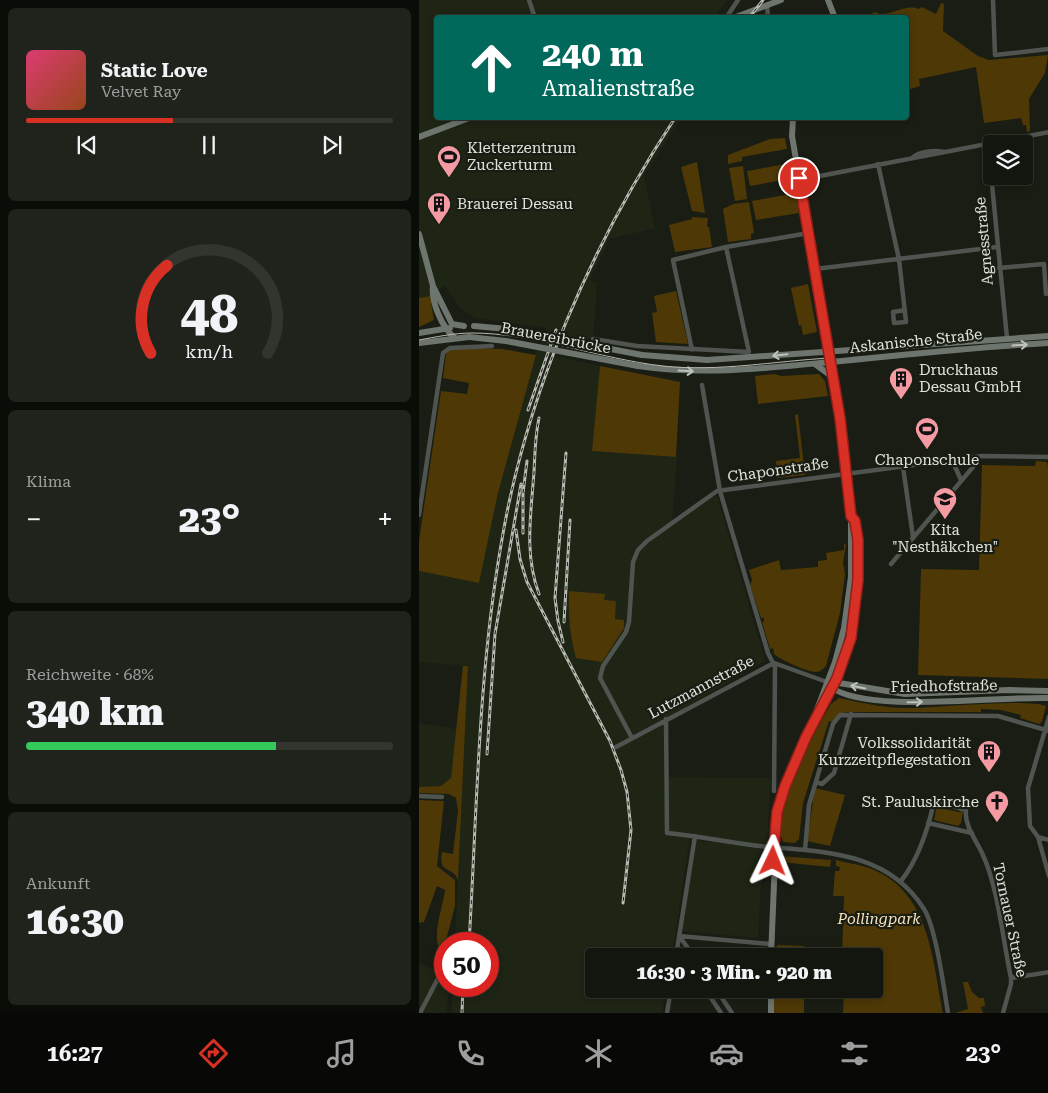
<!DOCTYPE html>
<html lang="de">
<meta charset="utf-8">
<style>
:root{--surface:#13160e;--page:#20231c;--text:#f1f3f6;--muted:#9d9f9e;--line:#32352e;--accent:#d93025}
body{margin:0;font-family:"Roboto Serif",serif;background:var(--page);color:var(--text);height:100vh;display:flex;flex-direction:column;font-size:19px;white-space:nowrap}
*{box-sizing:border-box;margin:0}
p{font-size:16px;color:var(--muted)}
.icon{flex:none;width:28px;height:28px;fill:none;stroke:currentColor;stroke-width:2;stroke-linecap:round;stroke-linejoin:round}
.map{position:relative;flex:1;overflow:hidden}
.drawer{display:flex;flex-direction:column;gap:8px;padding:8px;background:#0a0c08;width:419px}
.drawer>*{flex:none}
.guide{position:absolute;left:15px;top:15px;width:475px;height:105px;border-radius:5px;box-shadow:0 2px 8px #0003,0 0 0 1px var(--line);background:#00695c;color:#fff;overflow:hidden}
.controls{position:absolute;left:564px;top:135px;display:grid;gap:10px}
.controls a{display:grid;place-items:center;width:50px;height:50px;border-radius:5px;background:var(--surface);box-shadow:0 2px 8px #0003,0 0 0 1px var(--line);font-size:25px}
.speed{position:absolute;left:15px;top:932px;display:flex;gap:10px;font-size:25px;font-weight:700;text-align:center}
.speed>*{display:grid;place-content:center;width:65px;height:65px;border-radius:50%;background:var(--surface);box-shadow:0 2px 8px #0003,0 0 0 1px var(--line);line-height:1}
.speed .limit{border:8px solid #d22;background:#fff;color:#111}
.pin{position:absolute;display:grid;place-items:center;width:42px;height:42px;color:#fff;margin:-21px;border:2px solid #fff;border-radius:50%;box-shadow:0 1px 5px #0007}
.me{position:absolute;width:55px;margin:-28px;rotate:2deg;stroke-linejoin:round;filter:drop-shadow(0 0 4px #0008)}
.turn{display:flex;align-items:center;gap:18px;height:105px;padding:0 25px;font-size:22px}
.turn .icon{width:65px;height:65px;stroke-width:2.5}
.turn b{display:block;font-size:35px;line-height:42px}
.big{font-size:38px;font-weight:800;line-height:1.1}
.drawer .tile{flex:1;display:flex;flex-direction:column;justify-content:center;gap:8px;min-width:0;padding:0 18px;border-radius:8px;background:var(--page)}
.drawer .dial{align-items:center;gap:0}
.dial svg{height:130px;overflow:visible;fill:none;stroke:var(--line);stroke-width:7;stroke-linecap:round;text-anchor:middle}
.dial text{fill:var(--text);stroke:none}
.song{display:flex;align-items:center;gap:15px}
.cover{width:60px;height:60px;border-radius:8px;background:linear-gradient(135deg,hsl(340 70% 55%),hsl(20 70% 35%))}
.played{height:5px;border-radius:2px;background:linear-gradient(90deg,var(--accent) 40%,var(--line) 40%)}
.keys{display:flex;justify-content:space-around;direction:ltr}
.heat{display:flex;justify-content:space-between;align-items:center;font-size:28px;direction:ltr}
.charge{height:8px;border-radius:4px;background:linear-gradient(90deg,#34c759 68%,var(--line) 0)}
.trip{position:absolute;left:166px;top:948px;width:298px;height:50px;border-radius:5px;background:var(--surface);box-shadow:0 2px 8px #0003,0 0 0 1px var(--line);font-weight:800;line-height:50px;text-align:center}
.tab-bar{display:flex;height:80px;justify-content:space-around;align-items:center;background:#080906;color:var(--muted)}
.tab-bar .icon{width:35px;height:35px}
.tab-bar .active{color:var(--accent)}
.tab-bar b{font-size:22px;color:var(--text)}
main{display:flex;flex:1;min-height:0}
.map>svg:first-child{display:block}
</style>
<main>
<section class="drawer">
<div class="tile">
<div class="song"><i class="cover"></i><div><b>Static Love</b><p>Velvet Ray</p></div></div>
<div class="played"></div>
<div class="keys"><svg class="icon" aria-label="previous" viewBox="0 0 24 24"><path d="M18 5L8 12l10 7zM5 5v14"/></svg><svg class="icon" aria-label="pause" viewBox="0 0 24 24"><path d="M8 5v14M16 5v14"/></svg><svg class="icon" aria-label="next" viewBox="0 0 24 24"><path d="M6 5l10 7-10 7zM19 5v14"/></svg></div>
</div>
<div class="tile dial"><svg viewBox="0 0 100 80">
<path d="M14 69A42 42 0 1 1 86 69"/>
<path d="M14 69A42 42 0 0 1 24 15" stroke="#d93025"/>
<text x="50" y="56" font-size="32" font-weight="700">48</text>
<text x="50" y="72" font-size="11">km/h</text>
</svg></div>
<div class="tile"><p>Klima</p>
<div class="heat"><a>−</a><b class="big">23°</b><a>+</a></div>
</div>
<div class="tile"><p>Reichweite · 68%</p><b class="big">340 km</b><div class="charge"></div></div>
<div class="tile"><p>Ankunft</p><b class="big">16:30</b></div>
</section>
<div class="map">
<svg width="630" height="1013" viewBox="0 0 630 1013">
<rect width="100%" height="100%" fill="#191d13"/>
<path fill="#1e2515" d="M0,0H309L295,17L18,18V118H262L225,176L236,228L191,239L171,280L178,283L174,339L146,336L135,356L181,366L173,451L258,457L253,524L298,495L346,661L245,720V777L352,778L348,845L271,837L253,956H175V989H247L243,1013H32L34,986H69V944H36L49,666L0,662V571L60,583L79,493L117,355L128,328L57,318L41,308L26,286L11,296L0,298Z
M0,723L38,729L32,778L22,786L0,787Z
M277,840L344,848L339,938L263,931Z
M0,963L26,975V986H31L27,1013H0Z"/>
<path fill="#4e3806" d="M522,3L525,4L524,31L559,56L570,60L629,55L626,73L610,99L611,131L608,132L607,125H604L602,118L565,123L557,67L500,79L501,86L488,90V18L447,17L456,12C469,19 486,3 499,9L503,7L517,14Z
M366,138L368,149L323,157V161L309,164V155L351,139Z
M278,162L286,213L273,211L262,167Z
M372,163L375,178L331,186L328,171Z
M324,166L328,199L316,201L310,168Z
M377,193L380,213L337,220L333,201Z
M330,202L335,233L332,234V239L309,242L304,209L314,204Z
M273,217L289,218L288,227H290L293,247L256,252L250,225L273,219Z
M389,284L398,332L384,335L382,325L380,326L372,288Z
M257,291L269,344L237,342L233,313L238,312L235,296Z
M11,296L15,320L0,327V298Z
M56,348L83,349L117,355L79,493L60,583L0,571V541L22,391L48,394L50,383L24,378L27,354L31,350Z
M181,366L261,382L257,457L173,451Z
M355,374L362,376L400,374L406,381L409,396L339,404L336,376Z
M379,414L386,475L359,478L357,461L381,458L376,415Z
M617,461L628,462L629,467V679L499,675L502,569L560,570L563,465L616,466Z
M425,544H427L424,563L426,574L421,613L407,666C404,669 401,672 397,672C388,672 362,660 355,654L354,648L351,649L343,622L345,621V618H342L331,585L333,580L330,570L360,560L362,570L399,567V561L408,560L407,553L425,550Z
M150,591L186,594L185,600L197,601L196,619L205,620V628L183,662L157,658C151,635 149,615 150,591Z
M44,666H49L39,880C33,865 19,875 23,852L34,854L39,811L37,798L30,794L0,793V787L22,786L32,778Z
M420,698C443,703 466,708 489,708C514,708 611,698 627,706L623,721L620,724L601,718L602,715L582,710L562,709V712H428L419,714L413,722L410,721L384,803L380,839L376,843L364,842C350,814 397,730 412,704Z
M396,788L426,795L411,846L388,841Z
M0,800L25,801L18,866L36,880V906L26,944V957C9,943 24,908 26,890L18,886L5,922L0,923Z
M518,805L522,806V808L540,812L544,811L542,823L539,826L515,820Z
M361,856L412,860L411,867L361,862Z
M417,860C427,863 438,864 447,867C511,888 513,958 524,1013H424L425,989H455V956H423L425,896H414L416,871H420L421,867L417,866Z
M358,945L385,946V956H357Z
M544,982H549L553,992L560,998H565L566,1006L562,1007L564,1013H536L549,1009Z
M356,989H385V1013H354Z"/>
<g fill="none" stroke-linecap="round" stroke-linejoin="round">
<path stroke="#4f5450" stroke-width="4.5" d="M110,0L116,18
M574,0L576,55L630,49
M348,5L349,18
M307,18L319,0
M569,143L588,338
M493,158C500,151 516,150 525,152
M459,164L480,259L487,322L475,323L474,312L486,310
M380,180L630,132
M580,268L625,264L627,294
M396,269L578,247
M174,339L218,346L330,352L307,247
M273,350L254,260L307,247L390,233
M283,385L301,491L349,653L356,667L355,791
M533,460L542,480
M484,467L494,537
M0,515L24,353L31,348L73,346
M472,564L554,467
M630,717L609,788L611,826L619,837L630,876
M247,719L248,833C282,836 316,844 350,847C409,852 470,853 505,909C517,928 525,989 529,1013
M213,738L181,678L184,666L207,632L210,622L214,562L219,550L228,541L298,491L563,456L630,457
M197,747L355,663L408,682
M397,782L403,784L415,773L432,714
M0,796L23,797
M509,823L553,833
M619,837L630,840
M386,850L390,805L414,724L421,715L579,716L630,731
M482,881C500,858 509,830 515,801L547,810C545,825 557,840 563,853C579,886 584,941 592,978V984L584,1013
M260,936L352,944
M260,936L275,956
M258,953L264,956
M257,956L276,836
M592,978L630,972
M286,989L302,1013
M297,989L313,1013
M1,1013L26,965
M248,1013L252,989"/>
<path stroke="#6d756e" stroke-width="6" d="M409,0L416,18
M314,18L362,0
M374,118L373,136L421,418L432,516V577L425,628L416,662L391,728
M0,137L50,118
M0,234L14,286L33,324L45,326
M14,286C12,302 23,328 36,338
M0,333L31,328
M0,343L50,337
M223,355L288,360L630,336
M396,364L415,378
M219,366C280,375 340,369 401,363C477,356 553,347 630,343
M414,682L486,694L590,690L630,691
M412,687C446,714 582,696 630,698
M398,717C427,663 440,619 439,556C439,543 440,527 432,516
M352,956L358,812L373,766L393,726
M352,1013V989"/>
<path stroke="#b6bab2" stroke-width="1" d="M0,340C17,337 35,333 53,333C115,333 181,359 244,366C300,372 356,361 411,358"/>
<g stroke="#b6bab2" stroke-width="3">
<path id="rail" d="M330,18L344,0
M109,410L137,330
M97,530L101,559L108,582L191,741L202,770L208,792L212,830L204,903
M104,533V493L108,461
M120,594C105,554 112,514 115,472C116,454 116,436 120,418
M145,622L151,520
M144,642L139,621L136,598L147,453
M68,754L76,634L102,484
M50,944C58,811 59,677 82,545C107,394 172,245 256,118
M43,1013L44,986"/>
</g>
<use href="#rail" stroke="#191d13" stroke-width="1" stroke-dasharray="4" stroke-linecap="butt"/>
<path stroke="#6d756e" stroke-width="6" d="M55,326L88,329L223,355
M50,337L87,341L219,366"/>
</g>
<defs><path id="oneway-shaft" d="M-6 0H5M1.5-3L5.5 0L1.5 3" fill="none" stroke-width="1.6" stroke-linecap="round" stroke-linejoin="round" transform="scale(1.25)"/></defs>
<g stroke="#bdc2bb">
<use href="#oneway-shaft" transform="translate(601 345) rotate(-3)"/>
<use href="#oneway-shaft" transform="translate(361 355) rotate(174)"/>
<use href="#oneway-shaft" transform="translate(267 371) rotate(3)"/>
<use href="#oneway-shaft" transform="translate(439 687) rotate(-168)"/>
<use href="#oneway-shaft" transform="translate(496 702) rotate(-1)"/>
</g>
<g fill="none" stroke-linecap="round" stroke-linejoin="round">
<g stroke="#8d1f18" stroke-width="12">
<path id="route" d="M354,861L358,812L366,786L387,737L418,678L432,638L439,580V540L436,521L432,516L421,418L380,178"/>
</g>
<use href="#route" stroke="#d93025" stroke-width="9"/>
</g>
<defs>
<g id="stadium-pin" transform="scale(1.25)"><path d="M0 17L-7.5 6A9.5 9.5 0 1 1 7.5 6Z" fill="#f49aa2" stroke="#191d13"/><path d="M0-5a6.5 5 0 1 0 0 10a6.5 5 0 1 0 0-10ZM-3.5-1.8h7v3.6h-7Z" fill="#111"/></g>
<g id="building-pin" transform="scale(1.25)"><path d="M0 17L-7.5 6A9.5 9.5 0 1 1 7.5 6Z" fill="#f49aa2" stroke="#191d13"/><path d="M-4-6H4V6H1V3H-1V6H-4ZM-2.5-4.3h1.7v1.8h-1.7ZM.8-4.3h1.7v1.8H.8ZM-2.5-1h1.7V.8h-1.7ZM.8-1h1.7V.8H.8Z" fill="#111"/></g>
<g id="school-pin" transform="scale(1.25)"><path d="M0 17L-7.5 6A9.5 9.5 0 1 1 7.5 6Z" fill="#f49aa2" stroke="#191d13"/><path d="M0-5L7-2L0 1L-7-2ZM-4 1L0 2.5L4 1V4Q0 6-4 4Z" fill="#111"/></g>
<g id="church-pin" transform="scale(1.25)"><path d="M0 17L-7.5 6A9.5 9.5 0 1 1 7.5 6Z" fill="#f49aa2" stroke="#191d13"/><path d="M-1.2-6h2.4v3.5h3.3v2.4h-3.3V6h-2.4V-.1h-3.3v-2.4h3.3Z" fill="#111"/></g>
</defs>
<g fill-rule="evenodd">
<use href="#stadium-pin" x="30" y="157"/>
<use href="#building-pin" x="20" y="204"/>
<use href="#building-pin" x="482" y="379"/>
<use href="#stadium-pin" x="508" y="429"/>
<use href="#school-pin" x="526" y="499"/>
<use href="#building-pin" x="570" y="752"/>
<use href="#church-pin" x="578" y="802"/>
</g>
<g text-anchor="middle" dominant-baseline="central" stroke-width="4.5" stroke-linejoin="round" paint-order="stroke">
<g font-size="15" fill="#dfe3dc" stroke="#191d13" text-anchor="start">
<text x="48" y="148">Kletterzentrum<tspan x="48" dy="17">Zuckerturm</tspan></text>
<text x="38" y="204">Brauerei Dessau</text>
<text x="500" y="370">Druckhaus<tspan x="500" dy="17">Dessau GmbH</tspan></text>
<text x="508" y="460" text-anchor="middle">Chaponschule</text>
<text x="526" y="530" text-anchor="middle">Kita<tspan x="526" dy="17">"Nesthäkchen"</tspan></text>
<text x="552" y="743" text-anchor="end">Volkssolidarität<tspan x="552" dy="17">Kurzzeitpflegestation</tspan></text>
<text x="560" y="802" text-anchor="end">St. Pauluskirche</text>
</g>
<g font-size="15" fill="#dfe3dc" stroke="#191d13">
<text transform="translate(565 241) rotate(-95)">Agnesstraße</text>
<text transform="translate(137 338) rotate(11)">Brauereibrücke</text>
<text transform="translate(497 341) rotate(-6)">Askanische Straße</text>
<text transform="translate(359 470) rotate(-8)">Chaponstraße</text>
<text transform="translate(525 686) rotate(-1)">Friedhofstraße</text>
<text transform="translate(282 687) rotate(-28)">Lutzmannstraße</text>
<text transform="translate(591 920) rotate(78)">Tornauer Straße</text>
</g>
<g font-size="15" font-style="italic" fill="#f6e1bb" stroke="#191d13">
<text x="460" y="919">Pollingpark</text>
</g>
</g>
</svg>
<div class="controls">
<a><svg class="icon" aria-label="layers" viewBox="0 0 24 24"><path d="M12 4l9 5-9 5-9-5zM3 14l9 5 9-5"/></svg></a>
</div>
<div class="speed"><div class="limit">50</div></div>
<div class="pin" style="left:380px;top:178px;background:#d93025"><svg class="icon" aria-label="arrive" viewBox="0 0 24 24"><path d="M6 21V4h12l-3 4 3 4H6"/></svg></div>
<svg class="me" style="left:354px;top:861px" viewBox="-20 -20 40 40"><path d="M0-17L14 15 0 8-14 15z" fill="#d93025" stroke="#fff" stroke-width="4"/></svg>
<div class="trip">16:30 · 3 Min. · 920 m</div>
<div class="guide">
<div class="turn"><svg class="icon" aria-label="ahead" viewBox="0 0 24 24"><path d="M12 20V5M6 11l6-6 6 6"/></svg><div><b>240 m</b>Amalienstraße</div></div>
</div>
</div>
</main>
<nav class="tab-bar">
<b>16:27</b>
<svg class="icon active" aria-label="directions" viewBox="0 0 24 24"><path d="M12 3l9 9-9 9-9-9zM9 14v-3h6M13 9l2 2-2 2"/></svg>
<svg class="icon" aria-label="music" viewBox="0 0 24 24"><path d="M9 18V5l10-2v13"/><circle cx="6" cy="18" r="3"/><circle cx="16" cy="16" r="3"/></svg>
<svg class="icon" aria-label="phone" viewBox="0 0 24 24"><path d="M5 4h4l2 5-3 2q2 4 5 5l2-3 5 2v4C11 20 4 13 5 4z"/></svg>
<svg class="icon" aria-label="climate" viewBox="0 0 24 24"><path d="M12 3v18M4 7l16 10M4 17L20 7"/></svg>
<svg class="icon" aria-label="car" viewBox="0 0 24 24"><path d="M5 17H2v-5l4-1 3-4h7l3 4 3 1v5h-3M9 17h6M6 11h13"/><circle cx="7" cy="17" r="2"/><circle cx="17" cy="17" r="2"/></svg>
<svg class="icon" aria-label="filters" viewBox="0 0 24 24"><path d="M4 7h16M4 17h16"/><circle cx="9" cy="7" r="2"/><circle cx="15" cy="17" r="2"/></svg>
<b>23°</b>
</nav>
